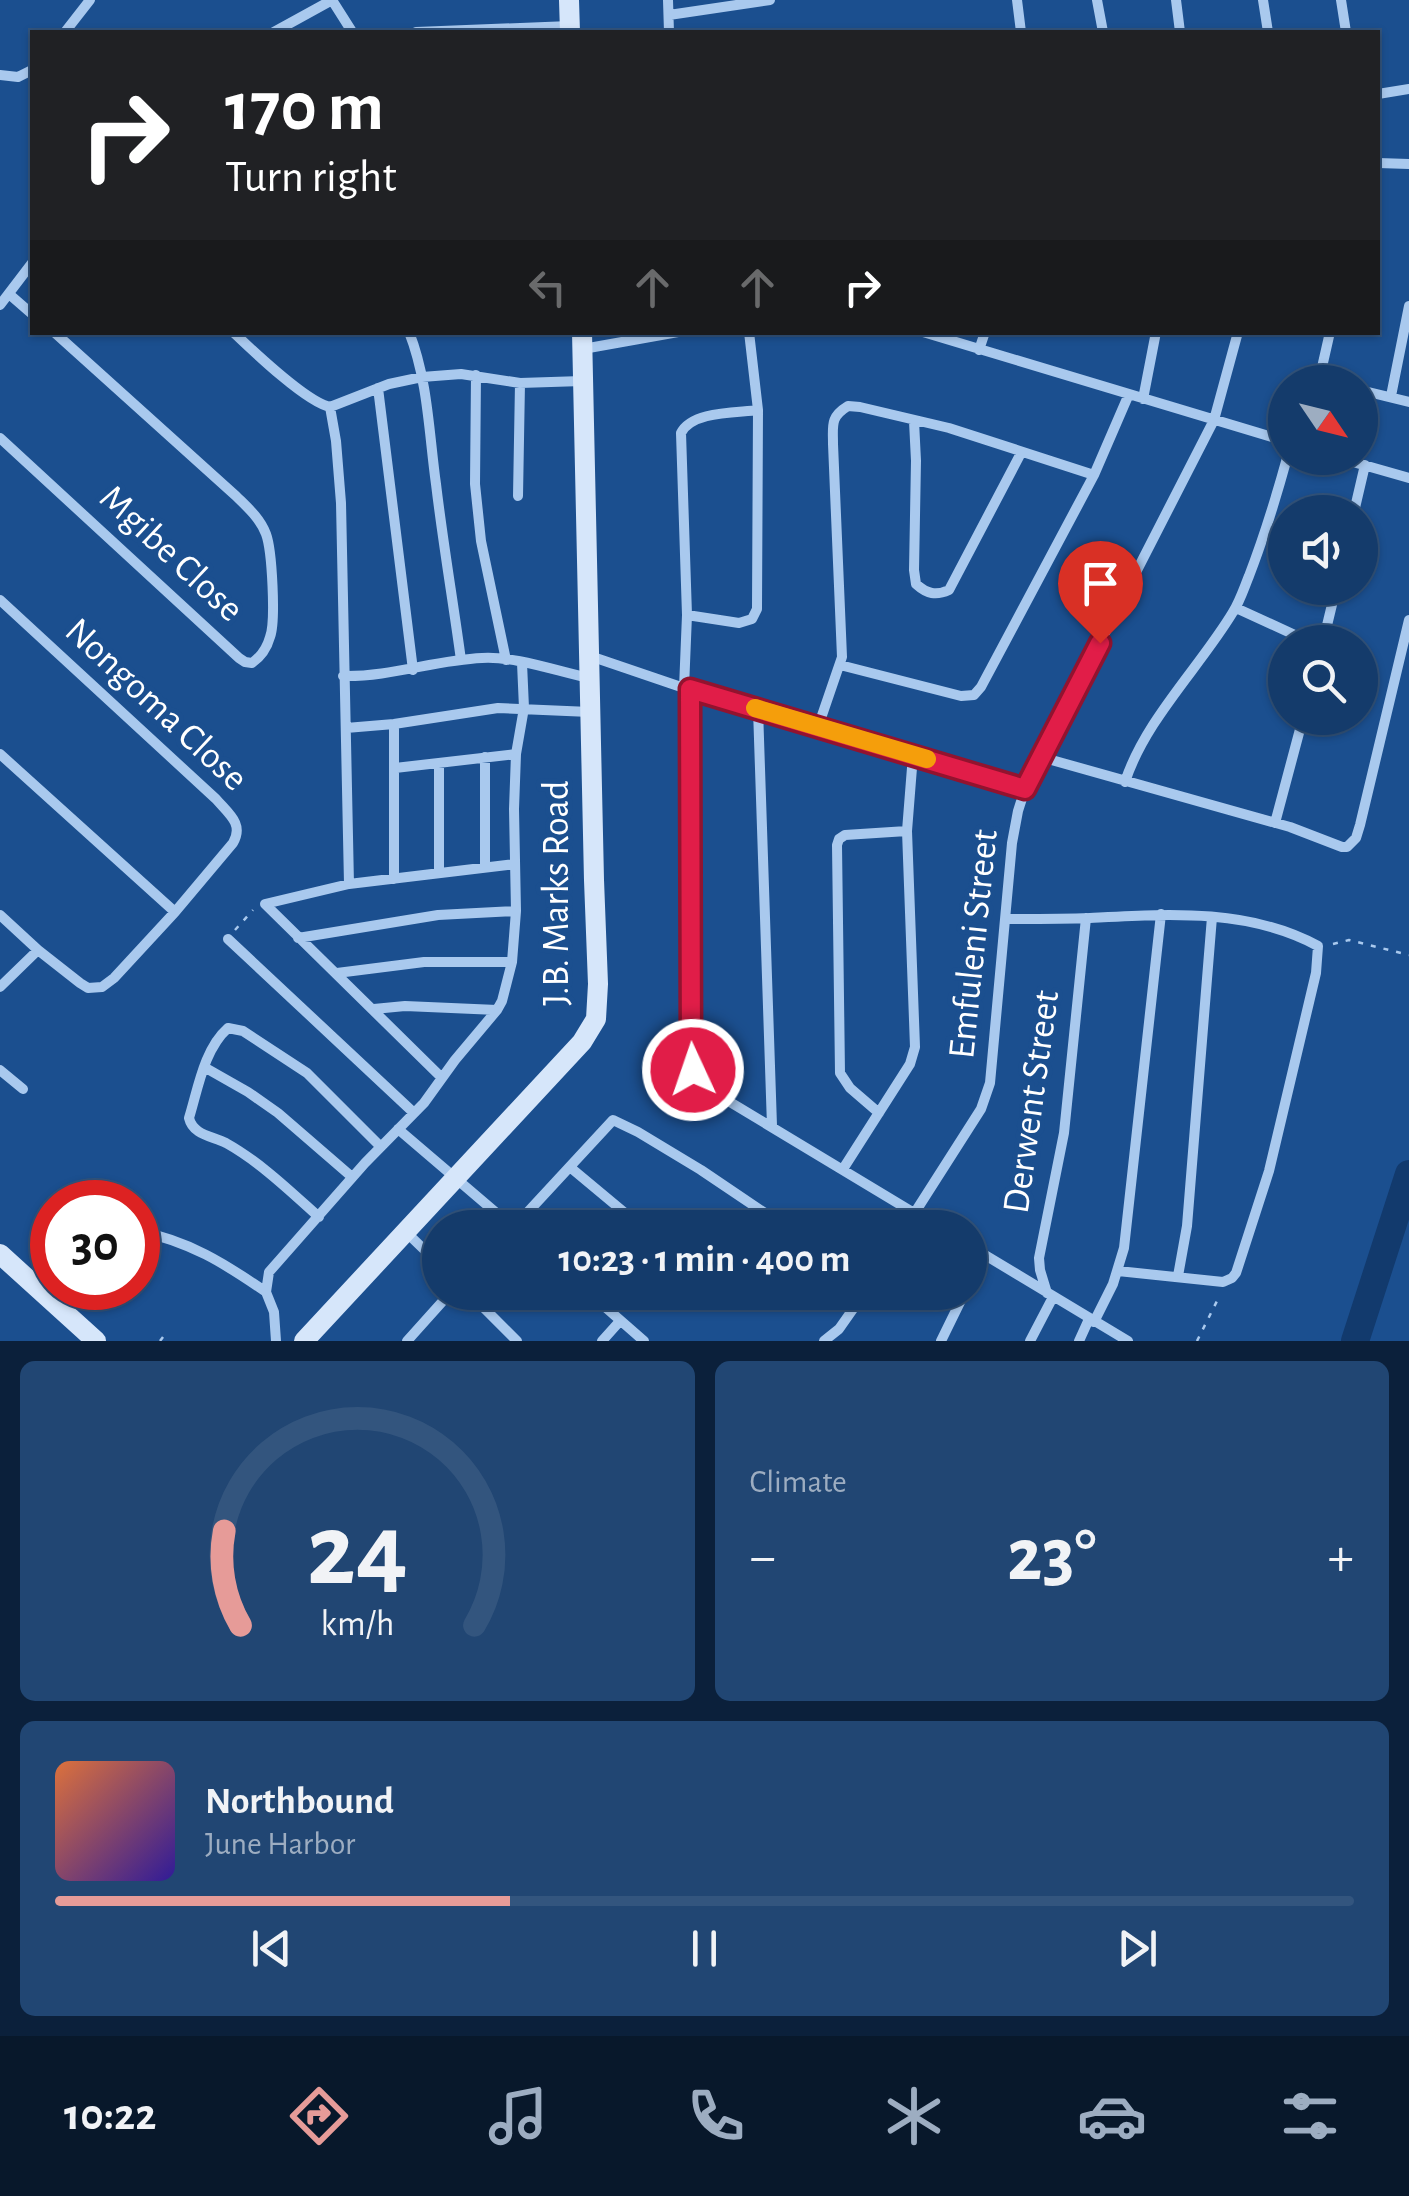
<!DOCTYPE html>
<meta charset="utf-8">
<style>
:root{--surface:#143b6b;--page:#214673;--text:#f1f3f6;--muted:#9dadc1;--line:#33557e;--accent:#e69b98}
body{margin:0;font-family:"Alegreya Sans",sans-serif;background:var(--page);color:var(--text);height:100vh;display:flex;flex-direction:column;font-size:38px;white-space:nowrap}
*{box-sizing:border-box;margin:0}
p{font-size:32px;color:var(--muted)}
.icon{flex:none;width:55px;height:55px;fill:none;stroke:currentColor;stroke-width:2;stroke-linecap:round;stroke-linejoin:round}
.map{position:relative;height:1341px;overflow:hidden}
.side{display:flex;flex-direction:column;gap:20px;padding:20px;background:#0b203b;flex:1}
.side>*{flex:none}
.banner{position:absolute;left:30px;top:30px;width:1350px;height:305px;border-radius:0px;box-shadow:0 2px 8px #0004,0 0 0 2px var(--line);background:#202124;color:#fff;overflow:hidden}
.needle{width:65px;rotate:125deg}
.buttons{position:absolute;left:1268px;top:365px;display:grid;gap:20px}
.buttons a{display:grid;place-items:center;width:110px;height:110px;border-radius:50%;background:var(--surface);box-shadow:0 2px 8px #0004,0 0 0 2px var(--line);font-size:50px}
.speed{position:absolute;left:30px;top:1180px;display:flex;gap:20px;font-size:50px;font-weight:700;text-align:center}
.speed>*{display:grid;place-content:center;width:130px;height:130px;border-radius:50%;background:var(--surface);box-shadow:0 2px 8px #0004,0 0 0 2px var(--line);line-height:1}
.speed .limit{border:15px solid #d22;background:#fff;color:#111}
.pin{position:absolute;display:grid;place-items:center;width:85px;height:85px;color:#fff;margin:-102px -42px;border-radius:50% 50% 50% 0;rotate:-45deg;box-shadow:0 0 10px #0007}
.pin .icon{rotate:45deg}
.me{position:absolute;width:110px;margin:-55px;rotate:357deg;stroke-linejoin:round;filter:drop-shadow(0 0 8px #0008)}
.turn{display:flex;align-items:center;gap:35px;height:210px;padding:0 30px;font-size:45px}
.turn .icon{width:130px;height:130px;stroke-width:2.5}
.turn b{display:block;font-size:70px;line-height:85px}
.lanes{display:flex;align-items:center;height:95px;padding:0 30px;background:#0003;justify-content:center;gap:50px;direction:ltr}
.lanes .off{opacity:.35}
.big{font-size:75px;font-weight:700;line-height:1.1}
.side .widget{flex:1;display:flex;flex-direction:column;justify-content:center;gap:15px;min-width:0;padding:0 35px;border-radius:15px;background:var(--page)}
.side .dial{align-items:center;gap:0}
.dial svg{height:260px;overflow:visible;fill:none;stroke:var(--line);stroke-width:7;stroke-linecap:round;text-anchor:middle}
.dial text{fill:var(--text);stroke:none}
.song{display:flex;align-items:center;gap:30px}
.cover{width:120px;height:120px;border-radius:15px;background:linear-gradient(135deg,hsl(20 70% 55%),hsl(250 70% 35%))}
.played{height:10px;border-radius:5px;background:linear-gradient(90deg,var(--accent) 35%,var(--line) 35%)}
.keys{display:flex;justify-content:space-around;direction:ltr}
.heat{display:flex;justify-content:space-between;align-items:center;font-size:55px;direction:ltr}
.side .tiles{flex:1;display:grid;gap:20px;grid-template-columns:1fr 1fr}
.widget:last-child{grid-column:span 2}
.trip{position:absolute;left:422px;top:1210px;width:565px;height:100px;border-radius:50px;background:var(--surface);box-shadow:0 2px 8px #0004,0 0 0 2px var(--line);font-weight:700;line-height:100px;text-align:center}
.tab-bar{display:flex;height:160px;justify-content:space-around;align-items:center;background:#08182b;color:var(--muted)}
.tab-bar .icon{width:70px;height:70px}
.tab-bar .active{color:var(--accent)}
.tab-bar b{font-size:45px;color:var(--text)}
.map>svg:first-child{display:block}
</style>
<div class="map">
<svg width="1409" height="1341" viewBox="0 0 1409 1341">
<rect width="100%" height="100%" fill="#1b4f8f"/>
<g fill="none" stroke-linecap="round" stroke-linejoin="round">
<path stroke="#123a6d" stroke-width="28" d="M1355,1341L1409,1174"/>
<path stroke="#a9c9ee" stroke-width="2.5" stroke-dasharray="5 8" stroke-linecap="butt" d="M235,930L253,910
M1333,944L1349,940L1409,955
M160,1341L163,1337
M1197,1341L1220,1295"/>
<path stroke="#a9c9ee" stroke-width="10" d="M332,0L351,30V32
M668,0L669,32
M1017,0L1021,32
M1097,0L1103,32
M1176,0L1180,32
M1263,0L1268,32
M1341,0L1346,32
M669,15L770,0
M65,32L90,0
M274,32L332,0
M416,32L570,26
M0,75L18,77L32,70
M1378,94L1409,89
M1378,163L1409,164
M9,294L32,314
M0,305L32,263
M233,332C253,351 306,402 330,407L389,384L422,377L461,374L520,383L582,381
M409,332C428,380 429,434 436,484C443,543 453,601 461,660
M923,332L1285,441
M583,349L678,332
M979,350L985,332
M476,375L475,484L481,541L506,660
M1329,382L1320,376L1330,332
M378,388L413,670
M1360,390L1409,402
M1391,396L1409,306
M1143,399L1156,332
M330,407L336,441L341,503L349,884
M914,421L916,461L914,570L916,584C927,594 936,596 949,590L1021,453
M0,438L239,658L245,662L252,663C262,656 267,648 270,637C276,621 272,550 266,534C260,518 247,507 236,496L54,332
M1339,458L1409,478
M518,496L520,383
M1354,512L1365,465
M0,600L216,799C229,814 244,824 233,843L175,912L114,978L102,987L88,988L80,983L38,950L0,915
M1236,608L1310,642
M687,615L739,623L752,619L757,609L758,410L749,332
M1323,642L1336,588
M590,656L684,688L1025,789
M840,665L961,696L974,695L981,687L1094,475L1129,394
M343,676C391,677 435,660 482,658C515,656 556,671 589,678
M684,688L687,615L681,433C692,411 736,413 758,410
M689,689L691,1059L695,1075L715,1093L939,1228
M758,709L772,1126
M394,724V879
M818,727L842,657L833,444C833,425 830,417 848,406L860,407L949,428L1094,475
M346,728L394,724L498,708L590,712
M0,754L175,912
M1041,757L1290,827L1342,847H1347L1356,838L1360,825L1409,620
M439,763V872
M395,768L516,754
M1125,782C1145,720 1200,667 1233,612C1240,601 1244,588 1249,576C1264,537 1276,498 1287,458
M1275,823L1303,718
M485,866V757
M1005,919C1034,919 1062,919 1090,918C1167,914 1248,908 1318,946L1316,973L1269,1171L1236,1273L1232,1278L1223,1282L1118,1271
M298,938L438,915L516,911
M228,939L414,1113
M337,973L424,962H512
M0,987L38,950
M374,1009L405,1006L497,1010
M204,1067L248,1092L278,1113L352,1177
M0,1070L23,1089
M441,1077L265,904L349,884L515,864
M879,1113L850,1088L840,1073L837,845L839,839L845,835L907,831
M398,1129L514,1228
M571,1168L643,1228
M843,1169L910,1064L915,1047L907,831L913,755
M319,1217C290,1191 260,1162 226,1143C212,1136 193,1135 189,1118C198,1089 204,1049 228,1028L243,1031L307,1073L380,1146
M514,1227L613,1120L638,1132L701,1170L787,1228
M905,1228L981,1109L990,1083L1012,843L1018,811L1025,789L1214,420L1238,332
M138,1231C189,1241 224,1263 266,1292
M406,1232L440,1265
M970,1246L1128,1341
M1178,1276L1187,1226L1212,917
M970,1282L984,1254
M468,1292L517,1341
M588,1292L644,1341
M1047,1293L1040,1270L1039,1258L1064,1133L1086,918
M1094,1322L1113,1284L1124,1248L1161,914
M276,1341L274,1312L266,1292L269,1272L365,1163L424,1103L455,1060L497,1010L502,1001L512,962L516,911L514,809L516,754L524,708L522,663
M407,1341L451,1292
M602,1341L620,1321
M824,1341L839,1329L865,1292
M941,1341L965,1292
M1030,1341L1053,1297
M1079,1341L1089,1319"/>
<path stroke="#d6e6fa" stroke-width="20" d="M569,0L570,32
M0,1254L96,1341
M304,1341L582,1042L596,1019L598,984L594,880L582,332"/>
</g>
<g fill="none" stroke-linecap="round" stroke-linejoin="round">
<g stroke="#92132f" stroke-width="25">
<path id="route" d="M693,1070L691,1059L690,689L1025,789L1100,643"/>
</g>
<use href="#route" stroke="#e11d48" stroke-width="18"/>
<path stroke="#f59e0b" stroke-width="18" d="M755,708L927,759"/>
</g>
<g text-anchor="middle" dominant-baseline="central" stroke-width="10" stroke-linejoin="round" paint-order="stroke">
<g font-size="38" fill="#fff" stroke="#1b4f8f">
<text transform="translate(171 554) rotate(43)">Mgibe Close</text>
<text transform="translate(156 705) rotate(43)">Nongoma Close</text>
<text transform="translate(557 893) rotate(-90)">J.B. Marks Road</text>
<text transform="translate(974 944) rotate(-84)">Emfuleni Street</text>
<text transform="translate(1032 1102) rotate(-82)">Derwent Street</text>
</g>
</g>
</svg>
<div class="buttons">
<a><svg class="needle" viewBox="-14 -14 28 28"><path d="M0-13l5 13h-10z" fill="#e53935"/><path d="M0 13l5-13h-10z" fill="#9dadc1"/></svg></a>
<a><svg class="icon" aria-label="sound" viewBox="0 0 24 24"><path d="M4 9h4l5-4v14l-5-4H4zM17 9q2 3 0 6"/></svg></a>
<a><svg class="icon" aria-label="search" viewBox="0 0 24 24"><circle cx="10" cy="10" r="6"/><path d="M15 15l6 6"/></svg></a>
</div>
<div class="speed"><div class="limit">30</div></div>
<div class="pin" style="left:1100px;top:643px;background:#d93025"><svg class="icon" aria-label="arrive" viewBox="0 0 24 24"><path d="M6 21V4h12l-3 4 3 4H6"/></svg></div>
<svg class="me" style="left:693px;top:1070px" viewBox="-20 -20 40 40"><circle r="17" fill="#e11d48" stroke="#fff" stroke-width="3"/><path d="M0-11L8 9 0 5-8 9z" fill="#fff"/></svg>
<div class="trip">10:23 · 1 min · 400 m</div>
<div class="banner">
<div class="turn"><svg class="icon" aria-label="right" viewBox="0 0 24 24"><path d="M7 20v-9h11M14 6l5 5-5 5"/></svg><div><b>170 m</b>Turn right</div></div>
<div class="lanes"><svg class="icon off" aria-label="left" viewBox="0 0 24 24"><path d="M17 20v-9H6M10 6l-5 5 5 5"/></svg><svg class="icon off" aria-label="ahead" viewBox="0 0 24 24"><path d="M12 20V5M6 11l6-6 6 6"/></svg><svg class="icon off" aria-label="ahead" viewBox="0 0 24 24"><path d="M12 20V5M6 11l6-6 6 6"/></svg><svg class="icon" aria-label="right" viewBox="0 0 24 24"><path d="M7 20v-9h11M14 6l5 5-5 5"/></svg></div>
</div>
</div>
<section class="side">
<div class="tiles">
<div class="widget dial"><svg viewBox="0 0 100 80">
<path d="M14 69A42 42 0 1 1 86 69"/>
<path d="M14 69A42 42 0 0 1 9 40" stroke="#e69b98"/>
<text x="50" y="56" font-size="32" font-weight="700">24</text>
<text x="50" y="72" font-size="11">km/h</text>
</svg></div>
<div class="widget"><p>Climate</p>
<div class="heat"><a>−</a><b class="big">23°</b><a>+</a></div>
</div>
<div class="widget">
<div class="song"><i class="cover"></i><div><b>Northbound</b><p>June Harbor</p></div></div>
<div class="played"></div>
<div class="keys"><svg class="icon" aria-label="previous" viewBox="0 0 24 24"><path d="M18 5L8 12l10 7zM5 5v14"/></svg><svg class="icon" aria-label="pause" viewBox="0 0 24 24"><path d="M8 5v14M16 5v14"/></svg><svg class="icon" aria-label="next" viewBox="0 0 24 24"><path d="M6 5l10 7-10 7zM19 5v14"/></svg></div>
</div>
</div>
</section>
<nav class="tab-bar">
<b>10:22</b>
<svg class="icon active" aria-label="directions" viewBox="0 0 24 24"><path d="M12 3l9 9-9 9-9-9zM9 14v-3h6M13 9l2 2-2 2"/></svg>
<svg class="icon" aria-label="music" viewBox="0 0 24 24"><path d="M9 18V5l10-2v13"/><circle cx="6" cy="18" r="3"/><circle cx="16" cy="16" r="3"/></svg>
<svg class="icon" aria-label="phone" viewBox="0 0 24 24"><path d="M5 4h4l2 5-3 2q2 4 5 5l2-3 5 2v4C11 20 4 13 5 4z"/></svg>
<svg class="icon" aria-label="climate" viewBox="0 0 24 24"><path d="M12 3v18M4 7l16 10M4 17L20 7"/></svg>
<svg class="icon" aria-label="car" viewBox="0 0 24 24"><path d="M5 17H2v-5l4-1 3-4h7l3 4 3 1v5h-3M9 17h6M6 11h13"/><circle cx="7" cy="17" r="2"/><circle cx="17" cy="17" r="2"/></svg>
<svg class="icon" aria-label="filters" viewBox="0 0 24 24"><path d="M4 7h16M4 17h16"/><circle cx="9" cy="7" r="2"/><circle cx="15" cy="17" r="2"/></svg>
</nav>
